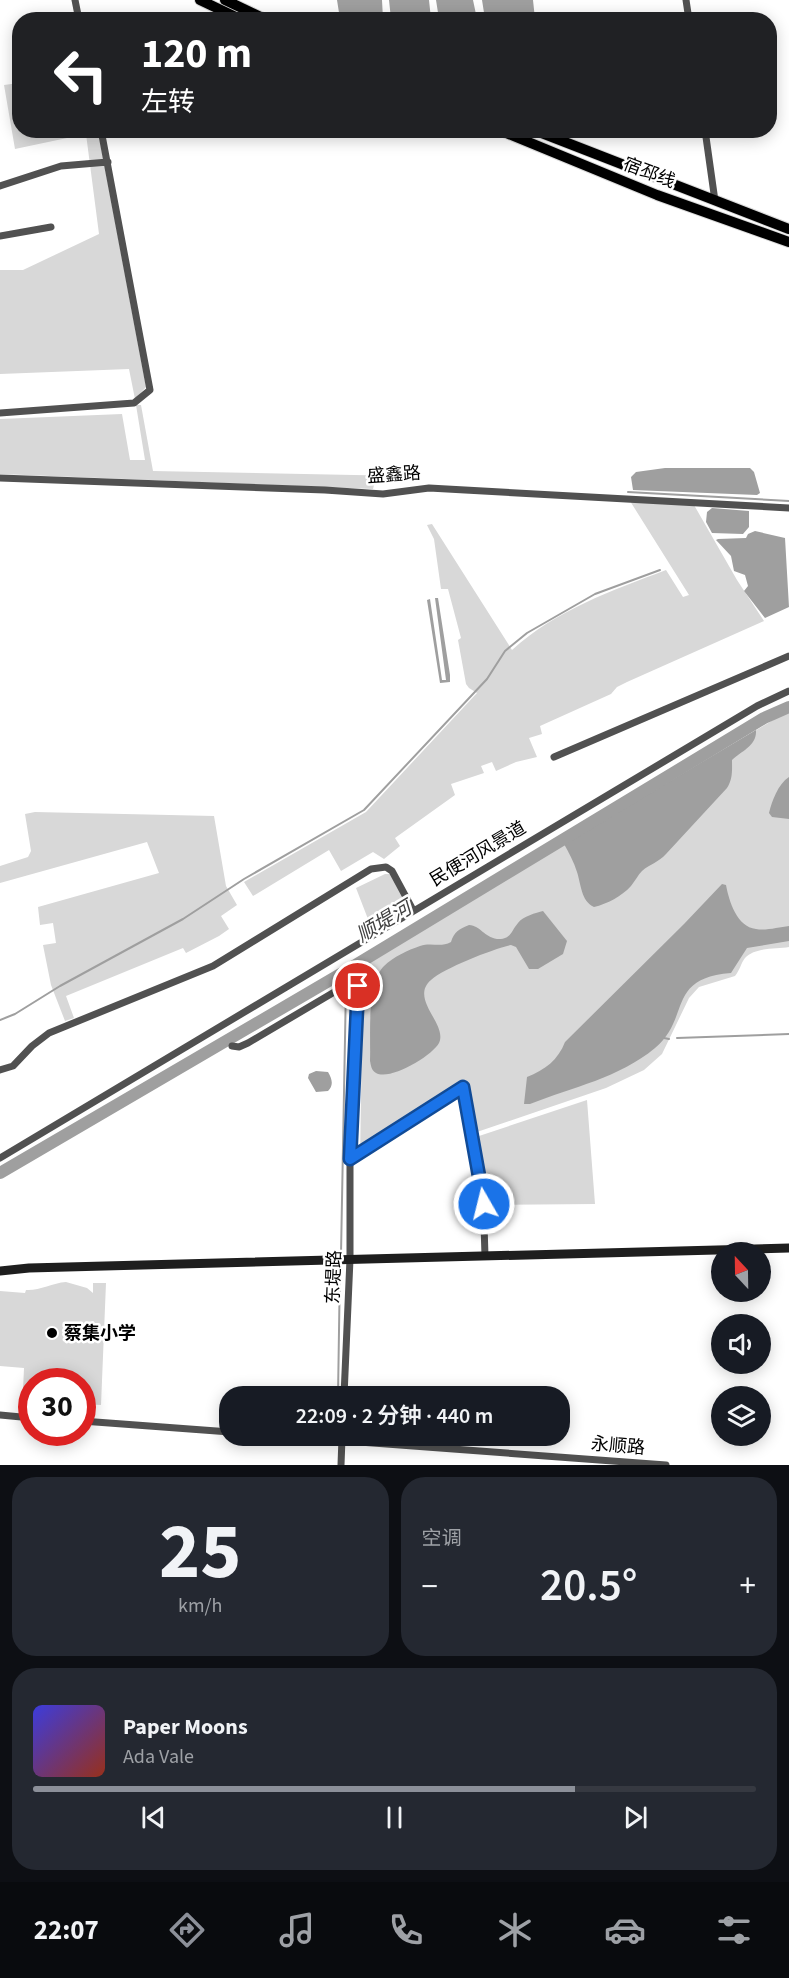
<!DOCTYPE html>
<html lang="zh">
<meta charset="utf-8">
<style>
:root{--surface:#171b24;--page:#242831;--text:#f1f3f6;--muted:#9ea1a6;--line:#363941;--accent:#8c9099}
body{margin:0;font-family:"Source Sans 3","Noto Sans SC",sans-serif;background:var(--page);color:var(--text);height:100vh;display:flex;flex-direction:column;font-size:22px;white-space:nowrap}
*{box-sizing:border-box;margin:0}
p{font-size:20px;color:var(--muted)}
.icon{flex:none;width:33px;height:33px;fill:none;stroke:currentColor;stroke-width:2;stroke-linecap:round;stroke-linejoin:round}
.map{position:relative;height:1465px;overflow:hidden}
.sheet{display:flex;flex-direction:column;gap:12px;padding:12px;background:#0d0f14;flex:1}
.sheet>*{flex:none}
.guide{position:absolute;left:12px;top:12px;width:765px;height:126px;border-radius:24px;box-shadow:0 3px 15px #0003;background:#202124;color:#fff;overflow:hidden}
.needle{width:39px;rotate:338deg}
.tools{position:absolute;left:711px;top:1242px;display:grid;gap:12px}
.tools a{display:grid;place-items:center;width:60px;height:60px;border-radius:50%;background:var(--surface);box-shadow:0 3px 15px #0003;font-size:30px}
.speed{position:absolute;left:18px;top:1368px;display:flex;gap:12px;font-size:30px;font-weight:700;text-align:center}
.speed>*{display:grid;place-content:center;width:78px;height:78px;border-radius:50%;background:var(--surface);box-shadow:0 3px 15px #0003;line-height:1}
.speed .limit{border:9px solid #d22;background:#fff;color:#111}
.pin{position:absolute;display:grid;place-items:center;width:51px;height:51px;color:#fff;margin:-26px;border:3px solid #fff;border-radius:50%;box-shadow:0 2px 6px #0007}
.me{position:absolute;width:66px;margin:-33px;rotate:352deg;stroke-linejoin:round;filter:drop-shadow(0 0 4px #0008)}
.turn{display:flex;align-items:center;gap:21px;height:126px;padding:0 30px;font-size:27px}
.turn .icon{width:78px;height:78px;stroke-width:2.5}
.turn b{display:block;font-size:42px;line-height:51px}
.big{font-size:45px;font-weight:600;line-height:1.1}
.sheet .card{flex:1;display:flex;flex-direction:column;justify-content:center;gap:9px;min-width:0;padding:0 21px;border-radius:24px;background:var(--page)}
.sheet .dial{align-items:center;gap:0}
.dial b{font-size:78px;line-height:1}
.song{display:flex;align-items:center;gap:18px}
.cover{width:72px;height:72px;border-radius:9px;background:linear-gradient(135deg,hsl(240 70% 55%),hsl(10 70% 35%))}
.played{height:6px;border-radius:3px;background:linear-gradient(90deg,var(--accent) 75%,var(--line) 75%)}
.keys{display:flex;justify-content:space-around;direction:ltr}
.heat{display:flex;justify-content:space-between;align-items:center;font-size:33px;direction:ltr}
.sheet .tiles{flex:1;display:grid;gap:12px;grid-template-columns:1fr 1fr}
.card:last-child{grid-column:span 2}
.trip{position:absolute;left:219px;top:1386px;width:351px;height:60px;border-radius:24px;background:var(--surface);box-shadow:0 3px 15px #0003;font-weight:600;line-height:60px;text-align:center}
.menu{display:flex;height:96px;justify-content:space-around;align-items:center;background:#090b0e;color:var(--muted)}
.menu .icon{width:42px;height:42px}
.menu .active{color:var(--accent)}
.menu b{font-size:27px;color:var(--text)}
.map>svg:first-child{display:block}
</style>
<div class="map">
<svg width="789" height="1465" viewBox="0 0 789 1465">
<rect width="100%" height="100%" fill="#fff"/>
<path fill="#d8d8d8" d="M19,83L20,130L98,131L146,387L135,399L129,369L0,374V270H23L99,234L86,134L15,149L4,85Z
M136,405H141L153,471L404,476L400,480L375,481L373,489L0,474V419L122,414L130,460H145Z
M630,501L694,505L737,580L764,621L627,682L617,687L611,694L540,726L542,734L529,738L537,757L516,762L496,771L492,762L481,766L484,773L451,784L455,795L395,838L400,846L384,859L373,852L341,871L329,850L253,896L244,882L366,812L477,693L469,688L466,684L458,640L461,638L448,589H441L434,539L427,525L432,524L512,650C556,610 611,591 666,570L683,597L689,595Z
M789,713V947C776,949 755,947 745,958C741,963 740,970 735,976L699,987L689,998L662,1054L644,1070L606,1088L474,1133L466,1091L360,1161L363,965L780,716Z
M35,812L214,816L226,886L237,905L221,916L229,929L219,936L186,953L183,948L66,996L74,1018L65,1021L51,985L43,945L56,943L53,923L40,925L38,907L159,873L147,842L0,883V866L28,857L31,851L25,814Z
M385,874H391L410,910L373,932L356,888Z
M587,1100L595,1204L489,1205L476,1137Z
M66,1282L87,1288L93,1293V1283H106L101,1405L83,1404L82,1382H32L31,1398L27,1390H23L24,1368L0,1366V1291L25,1293L26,1290C39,1291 52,1283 66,1282Z"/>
<path fill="#9f9f9f" d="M337,0H382L383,19H340Z
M389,0H429L431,19H391Z
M436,0H473L477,19H439Z
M482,0H533L535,19H485Z
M665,468H750L754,472L760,493L757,495L633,490L631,477L636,472Z
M712,508L749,511V527L743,534L712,533L706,522L707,512Z
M755,531L785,538L789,607L765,618L744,591L748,586L745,575L734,571L731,556L716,540L718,539L746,538L748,534Z
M435,598H438L450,675V682L440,683L427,600L430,599L442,680H446Z
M756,730C757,746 741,751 732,760C732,770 733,779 727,788L666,854C659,862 650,864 642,871C638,875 635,881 631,886C622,896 607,904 594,907C581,901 581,884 577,872C574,862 569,853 564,844Z
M789,777V819L772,817L769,813C772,801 778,784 789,777Z
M722,884L726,885C729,901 737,927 756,929C766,931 779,927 789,926V941L747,948L731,973C666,978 691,1018 655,1048C619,1078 573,1087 530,1104H524L527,1077C545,1070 558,1060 565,1042L684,924Z
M543,911L567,941L563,954L538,969H529L516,947L511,945C493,949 444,968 431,980C409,999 448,1024 439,1043C432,1056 390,1081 376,1073C371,1070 371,1065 370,1061C371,1036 366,984 384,966C393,957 408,950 420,946C432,942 440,948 451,942C454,932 459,929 469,925C481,926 484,937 497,939C511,940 511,931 518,923C523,916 536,913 543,911Z
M316,1071L328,1072C332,1079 334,1085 328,1091L316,1092L308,1078L309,1074Z"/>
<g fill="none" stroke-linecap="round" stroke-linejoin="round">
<path stroke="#9f9f9f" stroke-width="2" d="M628,492L789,501
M0,1020L15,1014L60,986L183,919L244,879L364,810L487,679L505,651L527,633L595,594L660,570
M664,1038L669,1039
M677,1038L789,1034
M341,1254L346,985L344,972
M338,1396L340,1266"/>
<path stroke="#9f9f9f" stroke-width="12" d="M0,1173L344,972L764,718L789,707"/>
<g stroke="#dbdbdb" stroke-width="12">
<path id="primary" d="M200,0L242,20
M225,0L267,20
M499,130L657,195L789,242
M534,130L789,229"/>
</g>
<path stroke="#515151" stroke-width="7" d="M75,0L79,20
M686,0L689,20
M705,130L715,201
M0,186L61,166L108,162
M0,236L51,227
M0,413L134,403L150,390L101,130
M0,478L325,490L383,494L429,488L789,508
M554,757L789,656
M232,1046L239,1047L248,1043L336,991L358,986L350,1159V1259L344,1396
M0,1070L13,1066L32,1046L49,1033L213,966L371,869L386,867L392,871L413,910
M0,1158L757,706L789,691
M350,1159L463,1087L483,1192L485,1256
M0,1415L32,1418
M82,1421L230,1432
M279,1436L666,1465
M341,1465L342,1438"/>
<path stroke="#1e1e1e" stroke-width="9" d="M0,1271L29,1268L789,1248"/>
<use href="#primary" stroke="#000" stroke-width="10"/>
</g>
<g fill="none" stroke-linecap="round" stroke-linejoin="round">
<g stroke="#114b97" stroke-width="15">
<path id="route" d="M358,986L350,1159L463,1087L484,1204"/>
</g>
<use href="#route" stroke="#1a73e8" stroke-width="10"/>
</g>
<circle fill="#000" stroke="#fff" stroke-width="2" cx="52" cy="1333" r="6"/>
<g text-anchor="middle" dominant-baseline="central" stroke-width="5" stroke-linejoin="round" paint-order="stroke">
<g font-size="18" fill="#000" stroke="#fff">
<text transform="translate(649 173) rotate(21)">宿邳线</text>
<text transform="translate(394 475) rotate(-4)">盛鑫路</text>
<text transform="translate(478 854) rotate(-31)">民便河风景道</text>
<text transform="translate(334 1277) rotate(-88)">东堤路</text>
<text transform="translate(618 1446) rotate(5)">永顺路</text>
</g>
<g font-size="18" font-weight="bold" fill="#000" stroke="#fff" text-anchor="start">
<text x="64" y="1333">蔡集小学</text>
</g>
<g font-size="20" font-style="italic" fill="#404040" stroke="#fff">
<text transform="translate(384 922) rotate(-31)">顺堤河</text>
</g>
</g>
</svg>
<div class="tools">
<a><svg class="needle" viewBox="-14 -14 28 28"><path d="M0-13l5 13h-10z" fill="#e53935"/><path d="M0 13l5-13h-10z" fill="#9ea1a6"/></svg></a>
<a><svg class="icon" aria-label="sound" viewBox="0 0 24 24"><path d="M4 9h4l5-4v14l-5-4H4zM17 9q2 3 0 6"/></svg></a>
<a><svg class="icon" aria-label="layers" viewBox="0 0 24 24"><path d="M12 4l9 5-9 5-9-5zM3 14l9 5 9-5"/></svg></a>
</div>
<div class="speed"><div class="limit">30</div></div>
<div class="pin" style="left:358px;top:986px;background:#d93025"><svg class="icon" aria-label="arrive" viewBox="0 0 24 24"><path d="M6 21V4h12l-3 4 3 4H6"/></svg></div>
<svg class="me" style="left:484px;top:1204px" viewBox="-20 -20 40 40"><circle r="17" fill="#1a73e8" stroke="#fff" stroke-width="3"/><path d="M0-11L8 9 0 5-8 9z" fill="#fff"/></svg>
<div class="trip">22:09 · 2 分钟 · 440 m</div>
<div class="guide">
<div class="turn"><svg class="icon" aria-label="left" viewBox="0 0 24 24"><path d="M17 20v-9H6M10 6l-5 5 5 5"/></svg><div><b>120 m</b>左转</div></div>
</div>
</div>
<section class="sheet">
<div class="tiles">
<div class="card dial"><b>25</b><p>km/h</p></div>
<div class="card"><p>空调</p>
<div class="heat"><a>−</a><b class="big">20.5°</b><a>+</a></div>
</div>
<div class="card">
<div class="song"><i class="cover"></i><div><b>Paper Moons</b><p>Ada Vale</p></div></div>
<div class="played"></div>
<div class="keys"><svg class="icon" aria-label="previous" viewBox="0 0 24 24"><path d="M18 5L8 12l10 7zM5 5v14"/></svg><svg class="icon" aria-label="pause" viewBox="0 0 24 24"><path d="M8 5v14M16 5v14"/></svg><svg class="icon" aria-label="next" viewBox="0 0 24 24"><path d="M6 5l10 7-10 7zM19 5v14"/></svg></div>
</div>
</div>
</section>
<nav class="menu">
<b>22:07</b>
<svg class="icon active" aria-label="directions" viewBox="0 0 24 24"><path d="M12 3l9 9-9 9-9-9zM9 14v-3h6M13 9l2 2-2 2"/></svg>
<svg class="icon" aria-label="music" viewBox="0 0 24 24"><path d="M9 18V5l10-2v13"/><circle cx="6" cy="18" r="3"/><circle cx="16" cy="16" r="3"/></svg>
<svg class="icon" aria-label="phone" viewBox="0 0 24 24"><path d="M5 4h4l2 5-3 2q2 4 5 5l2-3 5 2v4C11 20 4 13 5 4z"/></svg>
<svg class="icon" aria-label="climate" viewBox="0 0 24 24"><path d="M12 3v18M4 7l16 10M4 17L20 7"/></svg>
<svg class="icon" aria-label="car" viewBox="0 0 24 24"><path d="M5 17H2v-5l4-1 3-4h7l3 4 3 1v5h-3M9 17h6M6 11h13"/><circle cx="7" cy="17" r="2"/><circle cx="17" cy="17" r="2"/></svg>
<svg class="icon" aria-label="filters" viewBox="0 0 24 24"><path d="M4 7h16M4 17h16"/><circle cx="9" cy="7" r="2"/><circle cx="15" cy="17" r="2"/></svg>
</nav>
